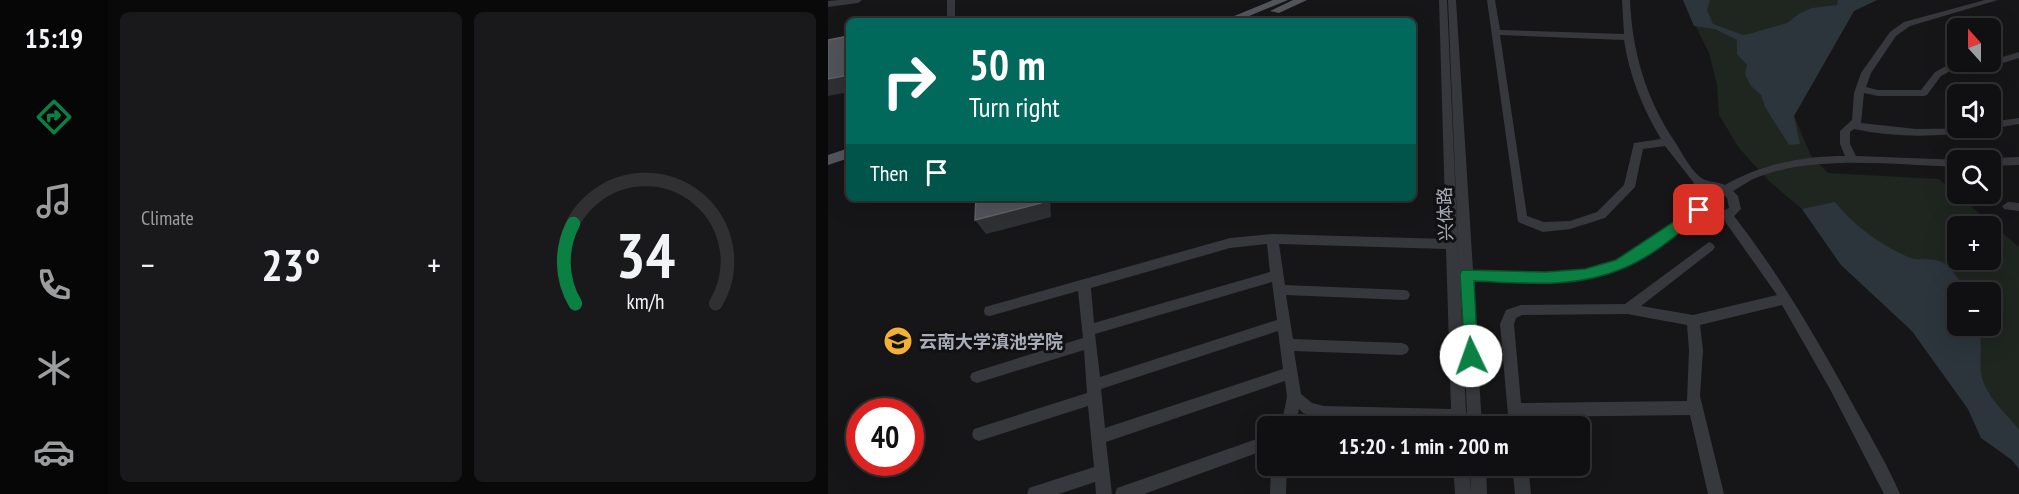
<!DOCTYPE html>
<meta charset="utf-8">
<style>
:root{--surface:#101012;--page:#19191b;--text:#f1f3f6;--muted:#9c9d9f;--line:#303032;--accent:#0b8043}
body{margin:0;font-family:"PT Sans Narrow","Noto Sans SC",sans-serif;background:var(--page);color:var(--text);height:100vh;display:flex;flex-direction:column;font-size:22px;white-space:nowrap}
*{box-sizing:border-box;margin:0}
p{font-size:20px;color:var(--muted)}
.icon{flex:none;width:33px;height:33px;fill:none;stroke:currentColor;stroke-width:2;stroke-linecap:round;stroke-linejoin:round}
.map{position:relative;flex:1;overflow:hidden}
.side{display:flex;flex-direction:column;gap:12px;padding:12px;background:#09090a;width:720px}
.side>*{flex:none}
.banner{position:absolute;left:18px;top:18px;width:570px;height:183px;border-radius:9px;box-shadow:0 6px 24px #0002,0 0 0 2px var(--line);background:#00695c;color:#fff;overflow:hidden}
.needle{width:39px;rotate:339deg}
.buttons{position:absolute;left:1119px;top:18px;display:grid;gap:12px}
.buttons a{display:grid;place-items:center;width:54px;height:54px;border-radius:9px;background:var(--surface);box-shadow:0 6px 24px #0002,0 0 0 2px var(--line);font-size:30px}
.speed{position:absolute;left:18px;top:398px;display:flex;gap:12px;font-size:30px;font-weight:700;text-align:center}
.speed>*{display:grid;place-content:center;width:78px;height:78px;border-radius:50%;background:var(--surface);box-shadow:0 6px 24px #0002,0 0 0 2px var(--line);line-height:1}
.speed .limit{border:9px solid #d22;background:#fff;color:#111}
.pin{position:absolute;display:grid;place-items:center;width:51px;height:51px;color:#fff;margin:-26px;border-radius:12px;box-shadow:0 3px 9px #0006}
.me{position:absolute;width:66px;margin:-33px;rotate:357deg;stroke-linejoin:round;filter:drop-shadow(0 0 4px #0008)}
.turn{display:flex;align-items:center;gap:21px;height:126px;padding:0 24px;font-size:27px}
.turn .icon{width:78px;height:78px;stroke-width:2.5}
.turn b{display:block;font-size:42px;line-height:51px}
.then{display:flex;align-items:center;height:57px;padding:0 24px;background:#0003;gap:12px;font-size:22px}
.big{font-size:45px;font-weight:700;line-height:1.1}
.side .card{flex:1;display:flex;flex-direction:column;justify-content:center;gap:9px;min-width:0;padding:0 21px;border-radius:9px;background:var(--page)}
.side .dial{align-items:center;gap:0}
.dial svg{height:156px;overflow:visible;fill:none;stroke:var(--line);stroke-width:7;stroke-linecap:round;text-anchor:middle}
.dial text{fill:var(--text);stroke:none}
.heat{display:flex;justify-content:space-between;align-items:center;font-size:33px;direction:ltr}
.side .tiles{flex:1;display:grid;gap:12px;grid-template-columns:repeat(2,1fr)}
.trip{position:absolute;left:429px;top:416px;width:333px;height:60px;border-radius:9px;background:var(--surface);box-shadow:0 6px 24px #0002,0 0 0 2px var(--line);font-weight:700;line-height:60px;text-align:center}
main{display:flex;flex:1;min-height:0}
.tab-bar{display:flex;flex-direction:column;width:108px;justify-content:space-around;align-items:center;background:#060607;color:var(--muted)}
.tab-bar .icon{width:42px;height:42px}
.tab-bar .current{color:var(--accent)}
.tab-bar b{font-size:27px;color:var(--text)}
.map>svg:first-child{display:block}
</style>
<main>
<nav class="tab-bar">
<b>15:19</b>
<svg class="icon current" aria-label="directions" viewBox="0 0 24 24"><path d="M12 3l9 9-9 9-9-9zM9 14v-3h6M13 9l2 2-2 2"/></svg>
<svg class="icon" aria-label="music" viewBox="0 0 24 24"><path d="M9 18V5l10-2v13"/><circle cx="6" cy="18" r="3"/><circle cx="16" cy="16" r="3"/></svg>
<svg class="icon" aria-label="phone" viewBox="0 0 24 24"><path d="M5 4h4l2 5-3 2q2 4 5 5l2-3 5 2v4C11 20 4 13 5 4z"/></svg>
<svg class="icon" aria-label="climate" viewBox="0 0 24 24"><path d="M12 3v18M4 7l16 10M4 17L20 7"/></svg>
<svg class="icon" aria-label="car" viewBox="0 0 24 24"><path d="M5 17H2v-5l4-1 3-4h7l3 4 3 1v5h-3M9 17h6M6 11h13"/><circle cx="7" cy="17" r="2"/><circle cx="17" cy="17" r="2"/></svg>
</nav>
<section class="side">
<div class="tiles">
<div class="card"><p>Climate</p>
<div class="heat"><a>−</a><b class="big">23°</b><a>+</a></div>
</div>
<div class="card dial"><svg viewBox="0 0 100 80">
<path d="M14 69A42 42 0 1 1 86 69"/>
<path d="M14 69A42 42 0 0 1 13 28" stroke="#0b8043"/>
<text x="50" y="56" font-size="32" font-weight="700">34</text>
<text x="50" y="72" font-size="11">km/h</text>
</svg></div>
</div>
</section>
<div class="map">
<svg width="1191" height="494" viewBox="0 0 1191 494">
<rect width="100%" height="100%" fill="#161618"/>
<path fill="#1e261f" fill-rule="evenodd" d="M855,0H1049L1026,11L966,116L983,156L1000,173L1111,179L1191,247V469L1184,460L1153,438L1140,409L1084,331L1013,265L974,209L941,181L911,148L891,115L889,85L881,53ZM1130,226H1162V260H1130ZM1130,292H1162V326H1130Z"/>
<path fill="#2c353c" d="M855,0H882L879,10L885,24L915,35L921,34L959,23L972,13L984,8L1009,5L1010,0H1049L1026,11L966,116L972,144L961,145L937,107L933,95L923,86L917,74L919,65L909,54V40L887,29L866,26Z
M1007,202C1026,226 1052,244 1080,257C1089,261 1099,258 1108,260C1123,263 1131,281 1139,292H1130V326H1150C1156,347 1150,361 1154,378C1160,398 1178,414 1191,429V469L1184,460L1153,438L1140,409L1084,331L1013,265L974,209Z"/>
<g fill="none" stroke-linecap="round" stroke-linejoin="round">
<path fill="#37383d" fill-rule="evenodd" d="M11,0H34L30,3L0,7V1Z
M119,0H127V21H119Z
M611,0H619L631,270L620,0H628L645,270C696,272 752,280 799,255C823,243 843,226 863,210L858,200L857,193L866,183L837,146L815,149L807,187L777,218L742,229L715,232L690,222L659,0H667L672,30L796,34L794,0H802C804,51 818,98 845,139C852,149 863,172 875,179C880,182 891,182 897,185C934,164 975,156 1017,156L1012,144V131L1024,120L1026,93L1033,73L1062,32L1076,22L1157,0H1170L1082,26L1068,36L1043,73L1038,87L1050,90H1093L1107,72L1124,63L1130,61L1155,63L1191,52V58L1155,69L1136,65L1130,67L1113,76L1099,95L1096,96H1050L1036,93L1033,123L1088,129L1162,128V122L1191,118V124L1162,129L1158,128L1153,131C1110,137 1068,138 1026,129L1022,132V144L1028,156L1134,160H1130V167C1069,165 982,154 925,179C918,183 912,187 905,191L910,196L913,209L906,216C954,278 992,344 1029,412C1044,439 1060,466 1072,494H1056L1003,391L954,305L872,325L875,350L872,396L896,494H880L862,415L694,417L695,426H681L672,324L678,310L693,305L797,304L881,242L885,244L887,247L885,250L813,306L865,315L949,295L896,220H883L871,216C851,232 831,250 808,262C758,289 700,282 645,280L654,426H624V423L496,420L475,413L471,409L467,426H453L459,397L457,381L278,442L284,494H268L267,482L231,494H199L201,488L207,486L266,467L260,406L151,441L146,439L144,434L146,429L259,393L256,350L149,383L144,381L142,377L144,373L149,371L255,338L250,291L162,316L157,315L156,311L157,307L402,238L444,234L618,239ZM672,35L796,40C801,75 815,109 833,139L806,143L796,185L769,212L742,221L716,222L699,216ZM879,188L888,190L899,198L901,208C888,216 870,210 869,194L872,190ZM439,244L442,272L266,323L263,288L402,248ZM451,244L618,249L623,409L496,406L484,403L473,394L466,351L574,355L579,353L581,349L579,345L574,343L465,339L458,295L576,300L580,299L582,295L580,291L576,290L457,285ZM632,279H633L639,414L638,412ZM444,282L449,320L272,377L267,334ZM799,314L859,325L861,350L859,401L693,403L686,324L688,318L694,315ZM450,331L455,369L277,428L273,389Z
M1191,157V165L1162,166V160H1157L1162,158Z
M1180,202L1191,203V211L1176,209L1174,206Z
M440,435V449L316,494H287L289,488L295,486Z
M443,465H459L458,494H442Z
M625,465H641L643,494H627Z
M642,465H658L659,494H643Z
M684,465H700L703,494H687Z"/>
<path fill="#53555c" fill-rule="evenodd" d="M445,0H460L409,21H394Z
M465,0H479L451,13L442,11Z
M21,148V158L0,165V155Z"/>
</g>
<path fill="#2f3033" d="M21,75V92L0,96V79Z
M213,198H222L223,217L158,234L147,220Z"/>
<path fill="#525359" stroke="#5f6168" stroke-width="1.5" d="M489,17L505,21H479Z
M21,36V75L0,79V40Z
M148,198H213V203L147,220Z"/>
<path fill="#0b8043" stroke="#07532c" stroke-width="1.5" d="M871,205L876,207V213C851,233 825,256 796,268C748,289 697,283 646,281L650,356L648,360H637L632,274L634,270L718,272L757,269L788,260Z"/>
<defs>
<g id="university-disc" transform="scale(1.5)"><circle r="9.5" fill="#f2b134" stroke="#111113"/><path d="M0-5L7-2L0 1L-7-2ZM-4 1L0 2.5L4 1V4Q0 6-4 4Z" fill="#111"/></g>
</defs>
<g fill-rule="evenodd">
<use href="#university-disc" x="70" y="341"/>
</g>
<g text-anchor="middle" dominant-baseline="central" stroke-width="6" stroke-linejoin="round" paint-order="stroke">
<g font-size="18" fill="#a8adb8" stroke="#111113">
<text transform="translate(617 214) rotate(-92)">兴体路</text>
</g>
<g font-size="18" font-weight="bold" fill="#a8adb8" stroke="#111113" text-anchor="start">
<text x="91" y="341">云南大学滇池学院</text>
</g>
</g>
</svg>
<div class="buttons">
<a><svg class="needle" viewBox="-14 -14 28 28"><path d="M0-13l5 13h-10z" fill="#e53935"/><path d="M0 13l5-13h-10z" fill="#9c9d9f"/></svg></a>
<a><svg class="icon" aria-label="sound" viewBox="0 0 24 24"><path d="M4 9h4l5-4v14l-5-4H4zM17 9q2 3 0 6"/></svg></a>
<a><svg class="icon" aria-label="search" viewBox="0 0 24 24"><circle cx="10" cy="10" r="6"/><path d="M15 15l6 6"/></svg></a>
<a>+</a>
<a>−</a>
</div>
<div class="speed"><div class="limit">40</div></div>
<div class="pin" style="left:871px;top:210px;background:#d93025"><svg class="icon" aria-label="arrive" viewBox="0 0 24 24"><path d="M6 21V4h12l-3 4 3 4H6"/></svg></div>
<svg class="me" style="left:643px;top:356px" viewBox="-20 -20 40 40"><circle r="19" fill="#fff"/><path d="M0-13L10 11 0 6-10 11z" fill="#0b8043"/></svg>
<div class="trip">15:20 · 1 min · 200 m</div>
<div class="banner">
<div class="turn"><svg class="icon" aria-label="right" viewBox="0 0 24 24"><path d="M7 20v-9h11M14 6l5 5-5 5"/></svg><div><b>50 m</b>Turn right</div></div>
<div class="then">Then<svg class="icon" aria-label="arrive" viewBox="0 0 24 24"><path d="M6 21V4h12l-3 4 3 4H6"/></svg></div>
</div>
</div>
</main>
